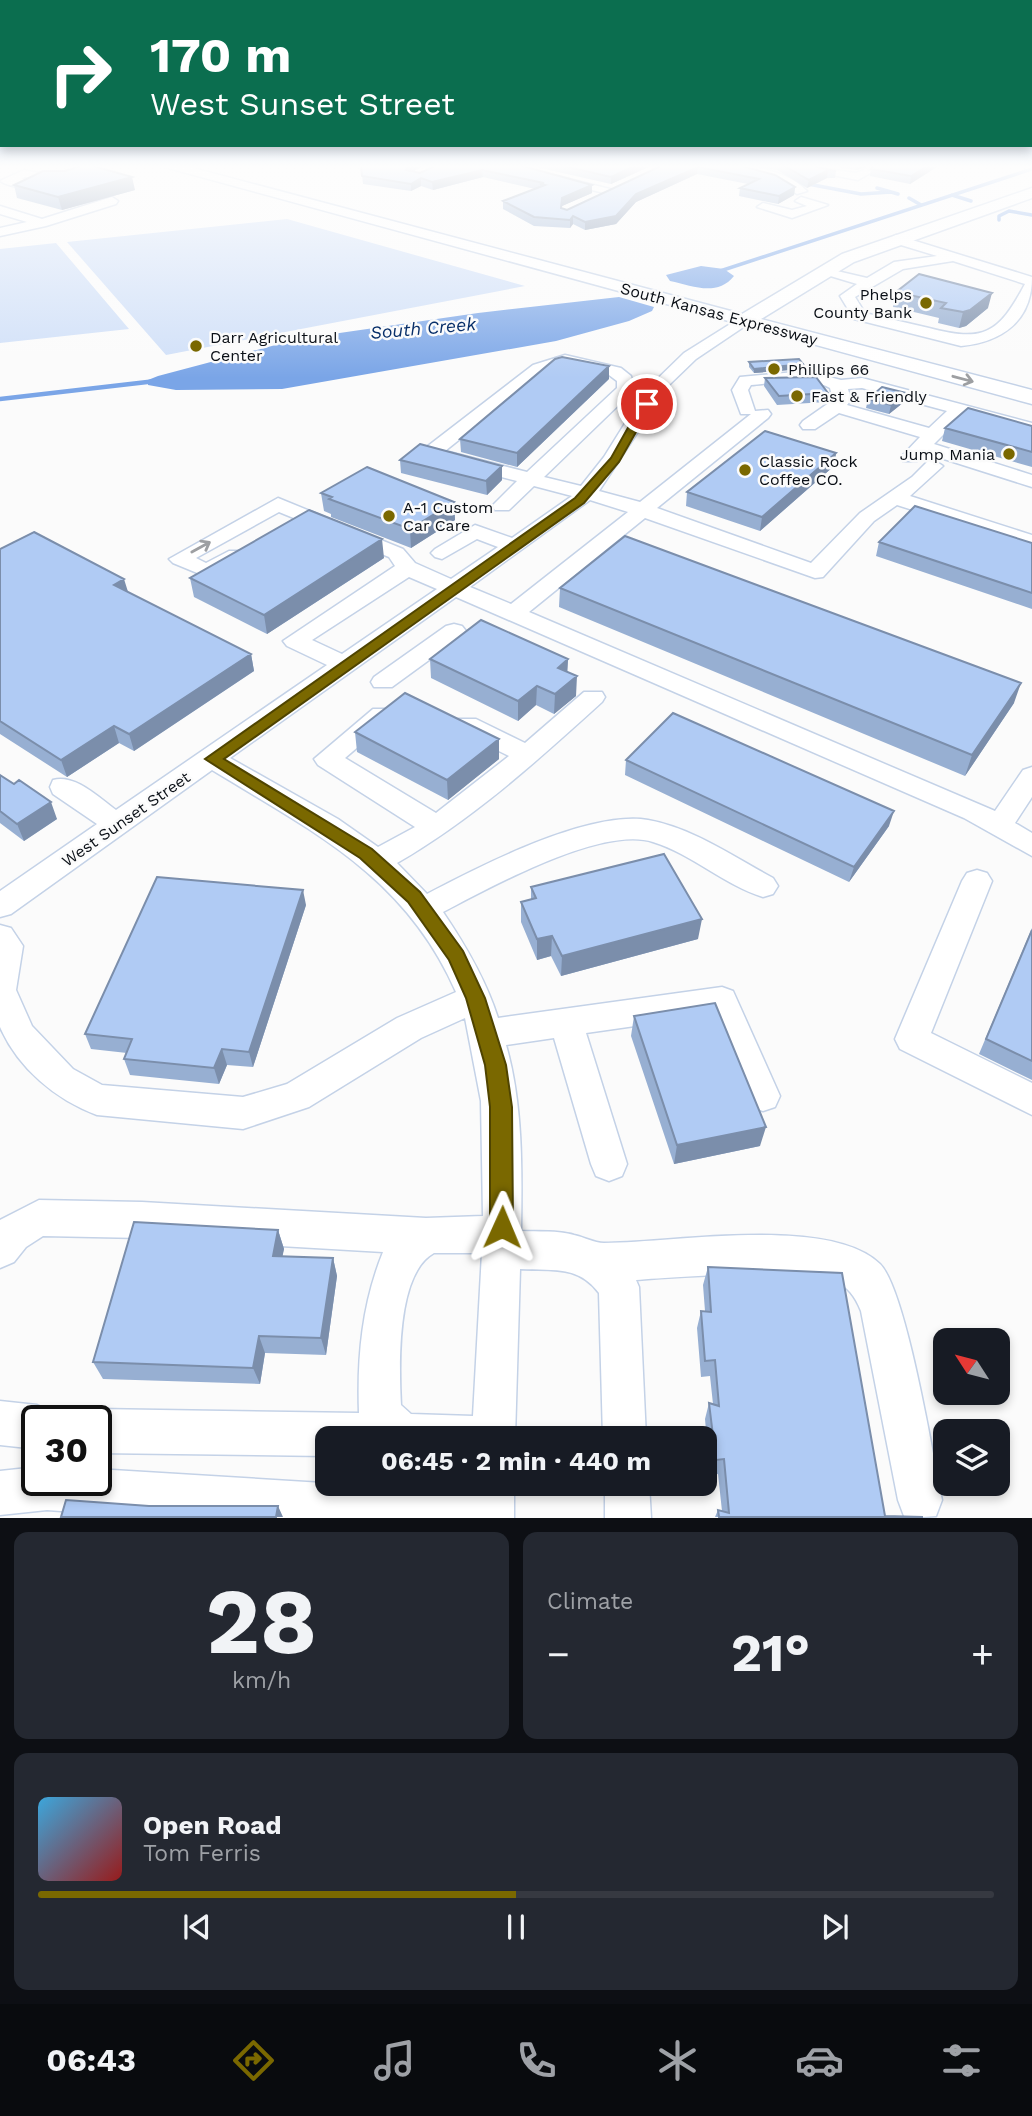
<!DOCTYPE html>
<meta charset="utf-8">
<style>
:root{--surface:#171b24;--page:#242831;--text:#f1f3f6;--muted:#9ea1a6;--line:#363941;--accent:#7a6800}
body{margin:0;font-family:"Work Sans",sans-serif;background:var(--page);color:var(--text);height:100vh;display:flex;flex-direction:column;font-size:26px;white-space:nowrap}
*{box-sizing:border-box;margin:0}
p{font-size:23px;color:var(--muted)}
.icon{flex:none;width:38px;height:38px;fill:none;stroke:currentColor;stroke-width:2;stroke-linecap:round;stroke-linejoin:round}
.map{position:relative;height:1518px;overflow:hidden}
.drawer{display:flex;flex-direction:column;gap:14px;padding:14px;background:#0d0f14;flex:1}
.drawer>*{flex:none}
.top-card{position:absolute;left:0px;top:0px;width:1032px;height:147px;box-shadow:0 4px 10px #0003;background:#0b6e4f;color:#fff;overflow:hidden}
.needle{width:46px;rotate:306deg}
.controls{position:absolute;left:933px;top:1328px;display:grid;gap:14px}
.controls a{display:grid;place-items:center;width:77px;height:77px;border-radius:14px;background:var(--surface);box-shadow:0 4px 10px #0003;font-size:35px}
.speed{position:absolute;left:21px;top:1405px;display:flex;gap:14px;font-size:35px;font-weight:700;text-align:center}
.speed>*{display:grid;place-content:center;width:91px;height:91px;border-radius:50%;background:var(--surface);box-shadow:0 4px 10px #0003;line-height:1}
.speed .limit{border:4px solid #111;border-radius:10px;background:#fff;color:#111}
.pin{position:absolute;display:grid;place-items:center;width:60px;height:60px;color:#fff;margin:-30px;border:4px solid #fff;border-radius:50%;box-shadow:0 2px 7px #0007}
.me{position:absolute;width:77px;margin:-38px;rotate:1deg;stroke-linejoin:round;filter:drop-shadow(0 0 5px #0008)}
.turn{display:flex;align-items:center;gap:24px;height:147px;padding:0 35px;font-size:32px}
.turn .icon{width:91px;height:91px;stroke-width:2.5}
.turn b{display:block;font-size:49px;line-height:60px}
.big{font-size:52px;font-weight:700;line-height:1.1}
.drawer .card{flex:1;display:flex;flex-direction:column;justify-content:center;gap:10px;min-width:0;padding:0 24px;border-radius:14px;background:var(--page)}
.drawer .dial{align-items:center;gap:0}
.dial b{font-size:91px;line-height:1}
.song{display:flex;align-items:center;gap:21px}
.cover{width:84px;height:84px;border-radius:10px;background:linear-gradient(135deg,hsl(200 70% 55%),hsl(0 70% 35%))}
.played{height:7px;border-radius:4px;background:linear-gradient(90deg,var(--accent) 50%,var(--line) 50%)}
.keys{display:flex;justify-content:space-around;direction:ltr}
.heat{display:flex;justify-content:space-between;align-items:center;font-size:38px;direction:ltr}
.drawer .tiles{flex:1;display:grid;gap:14px;grid-template-columns:1fr 1fr}
.card:last-child{grid-column:span 2}
.trip{position:absolute;left:315px;top:1426px;width:402px;height:70px;border-radius:14px;background:var(--surface);box-shadow:0 4px 10px #0003;font-weight:700;line-height:70px;text-align:center}
.tabs{display:flex;height:112px;justify-content:space-around;align-items:center;background:#090b0e;color:var(--muted)}
.tabs .icon{width:49px;height:49px}
.tabs .selected{color:var(--accent)}
.tabs b{font-size:32px;color:var(--text)}
.map>svg:first-child{display:block}
</style>
<div class="map">
<svg width="1032" height="1518" viewBox="0 0 1032 1518">
<rect width="100%" height="100%" fill="#fbfbfb"/>
<path fill="#cfdff8" d="M287,219L525,286L166,355L67,242Z
M56,243L129,329L0,343V249Z"/>
<path fill="#7aa5e7" d="M701,266L724,269L734,276C717,297 693,286 670,281L666,275Z
M619,297L654,307L652,311L629,321L556,341L282,389L176,390L148,385V380L158,376L298,339L478,313Z"/>
<g fill="none" stroke-linecap="round" stroke-linejoin="round">
<path stroke="#7aa5e7" stroke-width="3.5" d="M808,184L861,194L891,192
M877,188L898,194
M952,195L971,201
M909,198L921,205
M999,220V216L1009,211L1032,215
M717,272L1032,169"/>
<path stroke="#7aa5e7" stroke-width="4.5" d="M0,399L156,381"/>
<g stroke="#c4d2e7" stroke-width="3">
<path id="minor" d="M491,165H513L618,191L612,195Z
M717,165C747,165 784,168 807,191L797,194L775,180Z
M800,165L856,173L866,169L872,172L858,180L801,169Z
M24,170L53,176C39,187 15,191 0,181ZM25,177L34,178L21,179Z
M112,197L118,201L116,204L46,226L0,236V228L27,222L0,214V206L42,219Z
M801,197L828,205L792,218L757,207L763,203L792,210L807,206L795,201Z
M896,235L1032,277C1032,321 1002,342 961,346L854,319L840,296L857,284L817,272L824,268L867,278L894,262L937,256L891,242L889,239ZM953,261L1025,284C998,335 983,342 929,328C907,323 886,318 865,313L855,297L903,269Z
M743,316L748,318V324L696,359L668,386L599,491L640,502L751,414H741L732,390L740,377L806,371L841,380L862,378L1032,423V434L969,417L960,418L934,444L1032,475V487L925,453L917,461H903L901,457L920,437L839,413L815,429H803L800,425L803,421L833,400L830,388C806,375 777,383 751,385L748,390L755,411L768,410L771,414L768,418L657,508L811,563L860,513L912,477L927,462L934,460L943,466L910,496L1032,535V548L897,505L874,521L823,577L815,578L645,518L529,612L995,811L1023,770L1032,767V797L1015,823L1032,833V856L964,818L456,597L230,758L338,819L378,847L415,827L318,765L314,759L373,709H391L395,715L345,758L436,813L509,756L458,731L454,725L458,719H476L525,743L584,692H602L605,697L602,702C537,761 473,819 397,863L427,894C480,866 589,810 648,820C693,828 734,857 773,878L778,886L773,894L763,897C724,885 692,854 653,842C602,825 489,888 443,912C466,946 486,980 498,1018L722,987L733,991L780,1096L775,1107L763,1111L751,1107L712,1015L586,1033L627,1164L622,1176L609,1181L596,1176L591,1164L554,1038L506,1045C523,1104 522,1170 521,1231C538,1232 558,1230 574,1235C584,1237 594,1243 604,1243C672,1243 830,1215 880,1264C906,1290 933,1456 942,1500L936,1516L908,1518L904,1516L898,1500L861,1311C855,1296 848,1287 834,1280C809,1268 670,1277 636,1280L639,1287L646,1438H603L599,1293C578,1265 553,1271 520,1269L515,1438H327V1456L96,1453V1421H79L81,1416L96,1409L359,1413C357,1357 362,1304 383,1252L142,1238L43,1236L26,1247L14,1262L0,1268V1220L39,1200L142,1202L426,1218L483,1216L481,1101L465,1018L421,1038L309,1107L243,1129L97,1115C56,1100 18,1068 0,1027V925L11,928L23,946L16,990L32,1026L73,1069L102,1085L243,1097L287,1084L397,1018L456,992C406,877 314,832 212,770L11,914L0,917V891L97,824L53,794L50,787L53,780C76,774 99,798 116,810L327,665L287,646L283,641L395,566L389,557L279,512L196,558L206,563L229,551H243L247,555L243,559L207,577L173,563L169,559L278,498L403,549L415,563L451,579L498,547L477,539L442,559L435,557L431,553L435,549L475,525L512,538L572,496L534,486L509,510H495L492,506L517,481L424,457L422,453L424,449L533,365L565,355L621,368L631,376L633,385L649,387L684,353ZM566,365L609,375L617,381V388L527,472L445,451L545,371ZM862,388L947,411L929,428L847,405L851,400L848,389ZM629,395L642,396L604,457L581,486L544,477ZM590,500L628,512L511,604L470,587ZM409,577L437,589L342,654L312,640ZM434,1253H482L473,1416L411,1414L401,1405C399,1366 396,1274 434,1253Z
M454,624L462,626L466,631L462,636L392,687H374L371,682L374,677L446,626Z
M977,870L987,873L992,881L931,1033L1032,1083V1115L900,1049L895,1039L962,881L967,873Z
M0,1401L37,1405L52,1412L56,1421H37V1449L0,1445Z
M37,1467V1480H96V1469L469,1492L470,1484H514V1518H159L47,1510L0,1515V1471Z
M605,1484H649L651,1518H605Z"/>
</g>
<g stroke="#c4d2e7" stroke-width="3">
<path id="major" d="M157,165H182L742,314L842,254L1032,188V198L854,262L761,319L1032,390V404Z"/>
</g>
<use href="#minor" fill="#fff" fill-rule="evenodd"/>
<use href="#major" fill="#fff" fill-rule="evenodd"/>
</g>
<path fill="#97afd2" d="M361,165H426L413,171L420,173L519,165L592,193L562,206V208L567,210L663,165H738L795,187L794,195L778,204L739,196L740,188L748,184L697,174L636,202L616,224L585,230L573,224L570,228L534,226L503,209V201L535,189L483,177L433,190L421,186L411,191L363,184Z
M527,165H653L611,184Z
M740,165H809L836,171L835,178H827L807,188L777,170Z
M821,165H940L910,184L870,176L871,169L867,167L856,170Z
M14,185L135,190L62,210L17,198Z
M896,292L988,308L966,326L959,328L938,323L939,318L893,307Z
M749,362L802,369L754,373L749,367Z
M765,378L828,393L826,402L777,405L764,386Z
M609,379L517,467L461,452L460,439Z
M868,399L904,402L889,414L866,408Z
M1032,426V467L942,441L945,428Z
M836,453L834,466L760,531L686,506L687,492Z
M400,460L502,466V480L487,495L401,473Z
M321,493L454,502L455,520L411,548L331,517V514L324,511Z
M879,542L1032,543V609L876,556Z
M0,549L128,592L251,654L254,671L134,751L119,743L67,777L0,734Z
M384,558L267,634L194,597L190,578Z
M560,588L1014,703L965,776L559,607Z
M430,659H568L567,672L576,696L554,714L536,705L518,721L431,678Z
M355,732L499,739V759L448,800L357,752Z
M626,760L889,826L849,882L625,775Z
M0,775L57,819L24,841L0,823Z
M531,887L698,939L561,976L551,956L537,960L521,922V902L531,899Z
M306,905L253,1067L227,1065L219,1084L130,1075L124,1059L127,1053L91,1049L85,1034Z
M1032,928V1080L979,1054Z
M634,1016L760,1146L674,1164L631,1036Z
M278,1230L284,1249L282,1256L333,1258L337,1276L326,1355L265,1353L260,1384L103,1379L93,1362Z
M708,1267L885,1516L923,1517H715L718,1510L722,1511L718,1474L710,1475L705,1419L709,1403L713,1404L710,1376L701,1377L697,1328L701,1311H705L703,1285Z"/>
<path fill="#7b8eab" d="M409,165H426L408,174L406,170L407,166Z
M636,165H653L611,184V177Z
M857,165H867V167L856,170Z
M929,165H940L910,184L911,176Z
M698,167L697,174L636,202L616,224L585,230V222L636,194Z
M482,170L483,177L433,190L432,182Z
M828,170L827,178L807,188L809,180Z
M132,177L135,190L62,210L58,197Z
M421,178V186L411,191V184Z
M592,185V193L562,206L561,216L562,198Z
M795,187L794,195L778,204L779,196Z
M573,216V224L570,228V220Z
M992,293L988,308L966,326L959,328L963,312Z
M803,364L802,369L754,373V369Z
M609,366V379L517,467V453Z
M906,393L904,402L889,414L891,405Z
M836,453L834,466L760,531L762,517Z
M502,466V480L487,495L486,481Z
M454,502L455,520L411,548L410,529Z
M382,539L384,558L267,634L264,615Z
M124,579L129,595L114,585Z
M251,654L254,671L134,751L129,734Z
M568,659L567,678L558,668Z
M577,676L576,696L554,714L555,694Z
M1021,683L1014,703L965,776L972,755Z
M537,686L536,705L518,721V701Z
M114,726L119,743L67,777L61,760Z
M499,739V759L448,800L447,780Z
M51,802L57,819L24,841L17,824Z
M894,811L889,826L849,882L854,867Z
M303,890L306,905L253,1067L249,1052Z
M702,919L698,939L561,976L562,956Z
M552,936L551,956L537,960V939Z
M222,1049L227,1065L219,1084L214,1068Z
M766,1127L760,1146L674,1164L677,1145Z
M278,1230L284,1249L279,1274L273,1256Z
M333,1258L337,1276L326,1355L321,1338Z
M259,1336L265,1353L260,1384L253,1368Z
M278,1506L283,1517H276Z"/>
<path fill="#b0cbf4" stroke="#7b8eab" stroke-width="2" d="M83,165H90L132,177L58,197L14,185L43,171H65Z
M361,165H409L407,166L406,170L420,173L437,165H519L592,185L562,198L561,208L567,210L663,165H738L775,175L795,187L779,196L740,188L759,179L698,167L636,194L616,216L585,222L573,216L570,220L534,217L503,201L545,185L540,184L544,183L482,170L432,182L421,178L411,184L362,176Z
M560,165H636L611,177Z
M783,165H809L836,171L828,170L809,180Z
M874,165H929L911,176L871,169Z
M919,274L992,293L970,310L963,312L941,308L946,303L896,292Z
M562,357L609,366L517,453L460,439L555,359Z
M799,359L803,364L754,369L749,362Z
M816,377L828,393L779,396L765,378Z
M882,387L906,393L891,405L868,399Z
M968,408L1032,426V452L945,428Z
M765,431L836,453L762,517L687,492Z
M420,444L502,466L486,481L400,460Z
M367,467L454,502L410,529L329,499L332,497L321,493Z
M915,506L1032,543V593L879,542Z
M309,510L382,539L264,615L190,578Z
M34,532L124,579L114,585L251,654L129,734L114,726L61,760L0,721V549Z
M625,536L1021,683L972,755L560,588Z
M481,620L568,659L558,668L577,676L555,694L537,686L518,701L430,659Z
M405,693L499,739L447,780L355,732Z
M673,713L894,811L854,867L626,760Z
M0,775L14,784L19,780L51,802L17,824L0,811Z
M664,854L702,919L562,956L552,936L537,939L521,902L536,898L531,887Z
M157,877L303,890L249,1052L222,1049L214,1068L124,1059L132,1039L85,1034Z
M1032,930V1061L986,1039Z
M715,1003L766,1127L677,1145L634,1016Z
M134,1222L278,1230L273,1256L333,1258L321,1338L259,1336L253,1368L93,1362Z
M708,1267L842,1273L885,1516L923,1517H719L718,1510L729,1513L724,1459L716,1460L709,1403L719,1406L715,1360L705,1361L701,1311L711,1312Z
M66,1500L149,1506H278L276,1517H61Z"/>
<defs><path id="oneway-shaft" d="M-6 0H5M1.5-3L5.5 0L1.5 3" fill="none" stroke-width="1.6" stroke-linecap="round" stroke-linejoin="round" transform="scale(1.75)"/></defs>
<g stroke="#9d9fa2">
<use href="#oneway-shaft" transform="translate(963 379) rotate(15)"/>
<use href="#oneway-shaft" transform="translate(201 547) rotate(-29)"/>
</g>
<linearGradient id="sky" x2="0" y2="1"><stop stop-color="#7caee8"/><stop offset="0.44" stop-color="#fdfdfd"/><stop offset="1" stop-color="#fdfdfd" stop-opacity="0"/></linearGradient>
<rect width="1032" height="378" fill="url(#sky)"/>
<path fill="#7a6800" stroke="#4f4400" stroke-width="2" d="M643,401L652,404L619,462L584,503L224,759L372,849L420,892L463,951L485,998L506,1065L512,1107L513,1227L510,1235L502,1238L494,1235L490,1227V1107L485,1065L466,998L449,960L408,902L360,858L205,759L575,498L611,458Z"/>
<g fill="#7a6800" stroke="#fbfbfb" stroke-width="2.5">
<circle cx="926" cy="303" r="7"/>
<circle cx="196" cy="346" r="7"/>
<circle cx="774" cy="369" r="7"/>
<circle cx="797" cy="396" r="7"/>
<circle cx="1009" cy="454" r="7"/>
<circle cx="745" cy="470" r="7"/>
<circle cx="389" cy="516" r="7"/>
</g>
<g text-anchor="middle" dominant-baseline="central" stroke-width="5" stroke-linejoin="round" paint-order="stroke">
<g font-size="16" fill="#0a0f16" stroke="#fbfbfb" text-anchor="start">
<text x="912" y="294" text-anchor="end">Phelps<tspan x="912" dy="18">County Bank</tspan></text>
<text x="210" y="337">Darr Agricultural<tspan x="210" dy="18">Center</tspan></text>
<text x="788" y="369">Phillips 66</text>
<text x="811" y="396">Fast &amp; Friendly</text>
<text x="995" y="454" text-anchor="end">Jump Mania</text>
<text x="759" y="461">Classic Rock<tspan x="759" dy="18">Coffee CO.</tspan></text>
<text x="403" y="507">A-1 Custom<tspan x="403" dy="18">Car Care</tspan></text>
</g>
<g font-size="16" fill="#0a0f16" stroke="#fbfbfb">
<text transform="translate(719 314) rotate(15)">South Kansas Expressway</text>
<text transform="translate(126 819) rotate(-35)">West Sunset Street</text>
</g>
<g font-size="18" font-style="italic" fill="#09306a" stroke="#fbfbfb">
<text transform="translate(423 328) rotate(-5)">South Creek</text>
</g>
</g>
</svg>
<div class="controls">
<a><svg class="needle" viewBox="-14 -14 28 28"><path d="M0-13l5 13h-10z" fill="#e53935"/><path d="M0 13l5-13h-10z" fill="#9ea1a6"/></svg></a>
<a><svg class="icon" aria-label="layers" viewBox="0 0 24 24"><path d="M12 4l9 5-9 5-9-5zM3 14l9 5 9-5"/></svg></a>
</div>
<div class="speed"><div class="limit">30</div></div>
<div class="pin" style="left:647px;top:404px;background:#d93025"><svg class="icon" aria-label="arrive" viewBox="0 0 24 24"><path d="M6 21V4h12l-3 4 3 4H6"/></svg></div>
<svg class="me" style="left:502px;top:1227px" viewBox="-20 -20 40 40"><path d="M0-17L14 15 0 8-14 15z" fill="#7a6800" stroke="#fff" stroke-width="4"/></svg>
<div class="trip">06:45 · 2 min · 440 m</div>
<div class="top-card">
<div class="turn"><svg class="icon" aria-label="right" viewBox="0 0 24 24"><path d="M7 20v-9h11M14 6l5 5-5 5"/></svg><div><b>170 m</b>West Sunset Street</div></div>
</div>
</div>
<section class="drawer">
<div class="tiles">
<div class="card dial"><b>28</b><p>km/h</p></div>
<div class="card"><p>Climate</p>
<div class="heat"><a>−</a><b class="big">21°</b><a>+</a></div>
</div>
<div class="card">
<div class="song"><i class="cover"></i><div><b>Open Road</b><p>Tom Ferris</p></div></div>
<div class="played"></div>
<div class="keys"><svg class="icon" aria-label="previous" viewBox="0 0 24 24"><path d="M18 5L8 12l10 7zM5 5v14"/></svg><svg class="icon" aria-label="pause" viewBox="0 0 24 24"><path d="M8 5v14M16 5v14"/></svg><svg class="icon" aria-label="next" viewBox="0 0 24 24"><path d="M6 5l10 7-10 7zM19 5v14"/></svg></div>
</div>
</div>
</section>
<nav class="tabs">
<b>06:43</b>
<svg class="icon selected" aria-label="directions" viewBox="0 0 24 24"><path d="M12 3l9 9-9 9-9-9zM9 14v-3h6M13 9l2 2-2 2"/></svg>
<svg class="icon" aria-label="music" viewBox="0 0 24 24"><path d="M9 18V5l10-2v13"/><circle cx="6" cy="18" r="3"/><circle cx="16" cy="16" r="3"/></svg>
<svg class="icon" aria-label="phone" viewBox="0 0 24 24"><path d="M5 4h4l2 5-3 2q2 4 5 5l2-3 5 2v4C11 20 4 13 5 4z"/></svg>
<svg class="icon" aria-label="climate" viewBox="0 0 24 24"><path d="M12 3v18M4 7l16 10M4 17L20 7"/></svg>
<svg class="icon" aria-label="car" viewBox="0 0 24 24"><path d="M5 17H2v-5l4-1 3-4h7l3 4 3 1v5h-3M9 17h6M6 11h13"/><circle cx="7" cy="17" r="2"/><circle cx="17" cy="17" r="2"/></svg>
<svg class="icon" aria-label="filters" viewBox="0 0 24 24"><path d="M4 7h16M4 17h16"/><circle cx="9" cy="7" r="2"/><circle cx="15" cy="17" r="2"/></svg>
</nav>
